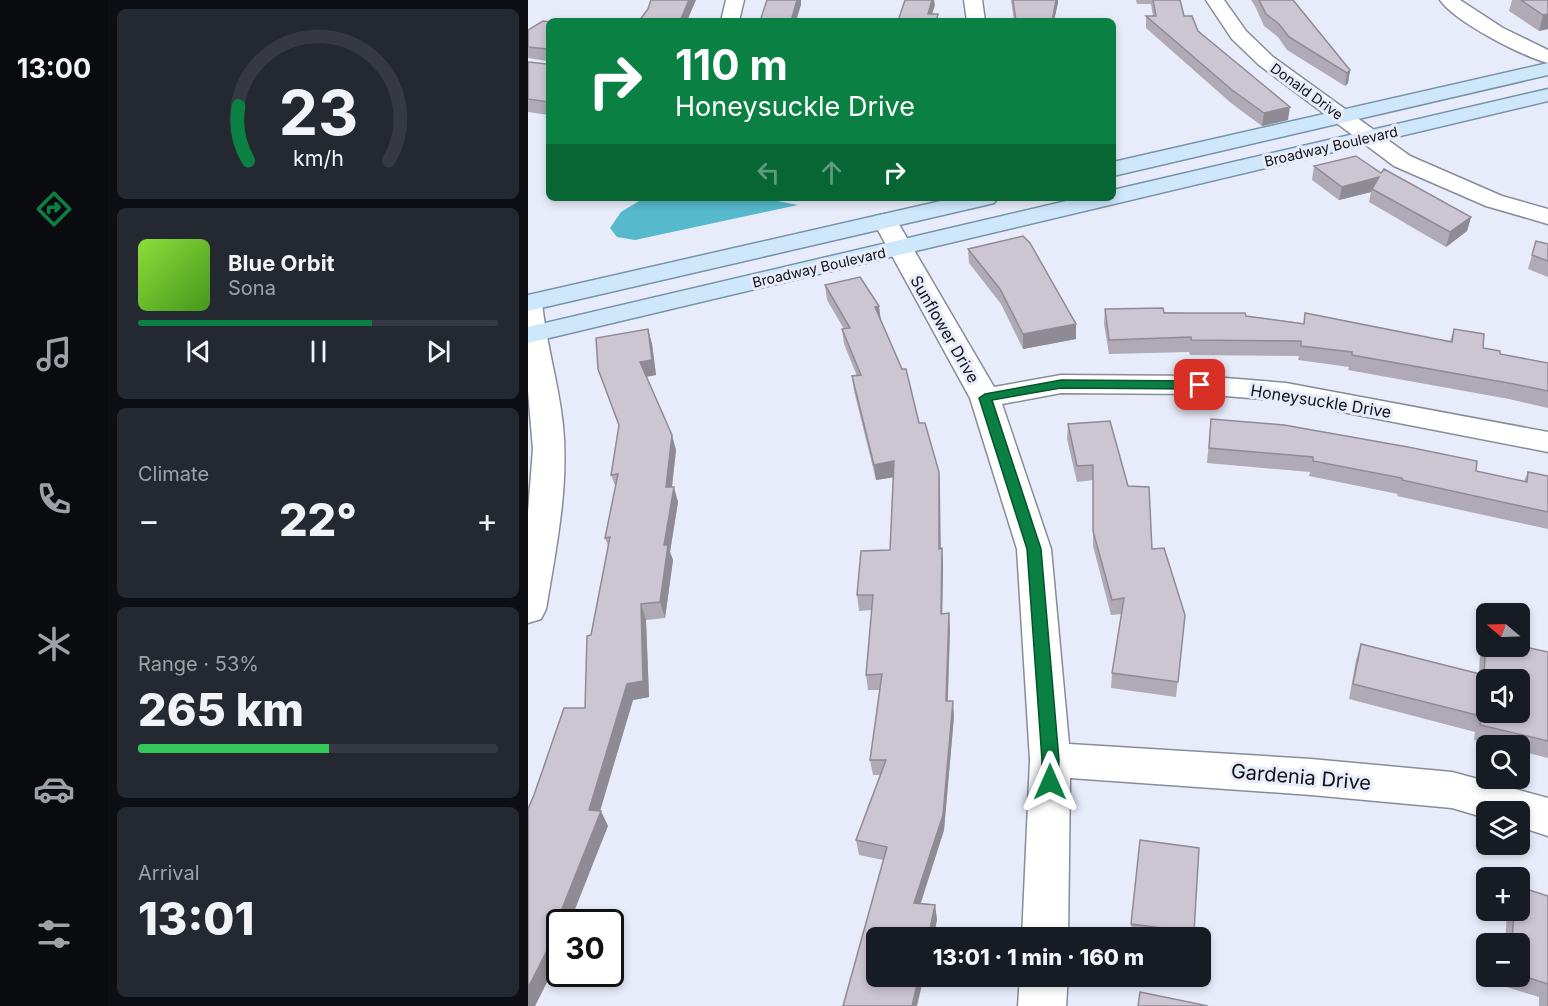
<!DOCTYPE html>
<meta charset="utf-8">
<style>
:root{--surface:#171b24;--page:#242831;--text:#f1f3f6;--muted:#9ea1a6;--line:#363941;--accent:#0b8043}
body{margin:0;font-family:Inter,sans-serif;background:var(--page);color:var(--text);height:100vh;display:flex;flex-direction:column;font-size:22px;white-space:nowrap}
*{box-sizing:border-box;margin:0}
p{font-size:20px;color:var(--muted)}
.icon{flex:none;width:33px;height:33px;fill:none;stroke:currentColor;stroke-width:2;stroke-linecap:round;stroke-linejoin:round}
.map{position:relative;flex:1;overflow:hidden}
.sheet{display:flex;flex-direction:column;gap:9px;padding:9px;background:#0d0f14;width:420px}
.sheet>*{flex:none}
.guide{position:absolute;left:18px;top:18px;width:570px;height:183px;border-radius:9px;box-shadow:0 3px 9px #0003;background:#0b8043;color:#fff;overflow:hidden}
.needle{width:39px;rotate:289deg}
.tools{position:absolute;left:948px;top:603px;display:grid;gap:12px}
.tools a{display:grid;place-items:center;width:54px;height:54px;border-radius:9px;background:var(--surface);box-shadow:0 3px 9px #0003;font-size:30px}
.speed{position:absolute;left:18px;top:909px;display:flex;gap:12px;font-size:30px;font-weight:700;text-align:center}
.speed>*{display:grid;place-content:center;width:78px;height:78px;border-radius:50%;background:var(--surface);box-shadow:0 3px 9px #0003;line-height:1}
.speed .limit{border:3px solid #111;border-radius:9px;background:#fff;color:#111}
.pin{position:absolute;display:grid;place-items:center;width:51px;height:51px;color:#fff;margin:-26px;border-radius:12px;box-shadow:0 3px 9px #0006}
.me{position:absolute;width:66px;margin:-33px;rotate:0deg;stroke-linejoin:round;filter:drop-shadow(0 0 4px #0008)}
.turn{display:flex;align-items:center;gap:21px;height:126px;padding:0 30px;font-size:27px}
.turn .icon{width:78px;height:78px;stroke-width:2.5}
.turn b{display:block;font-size:42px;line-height:51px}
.lanes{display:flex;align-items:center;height:57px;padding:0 30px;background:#0003;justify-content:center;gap:30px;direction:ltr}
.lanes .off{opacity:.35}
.big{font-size:45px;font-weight:800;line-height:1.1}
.sheet .widget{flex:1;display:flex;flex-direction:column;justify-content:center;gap:9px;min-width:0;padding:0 21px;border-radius:9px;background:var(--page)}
.sheet .dial{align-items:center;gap:0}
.dial svg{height:156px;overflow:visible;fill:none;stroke:var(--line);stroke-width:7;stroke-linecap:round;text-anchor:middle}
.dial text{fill:var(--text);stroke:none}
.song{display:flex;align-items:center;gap:18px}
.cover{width:72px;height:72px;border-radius:9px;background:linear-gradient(135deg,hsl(90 70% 55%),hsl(100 70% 35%))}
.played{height:6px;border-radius:3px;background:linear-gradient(90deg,var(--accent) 65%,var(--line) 65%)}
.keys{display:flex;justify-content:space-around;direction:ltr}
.heat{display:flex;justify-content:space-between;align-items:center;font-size:33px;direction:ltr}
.charge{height:9px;border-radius:4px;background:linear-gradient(90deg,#34c759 53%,var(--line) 0)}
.trip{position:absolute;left:338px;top:927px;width:345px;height:60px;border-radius:9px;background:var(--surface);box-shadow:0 3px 9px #0003;font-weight:800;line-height:60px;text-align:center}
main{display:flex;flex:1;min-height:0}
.dock{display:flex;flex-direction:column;width:108px;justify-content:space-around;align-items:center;background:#090b0e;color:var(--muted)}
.dock .icon{width:42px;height:42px}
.dock .active{color:var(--accent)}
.dock b{font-size:27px;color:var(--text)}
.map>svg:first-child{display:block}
</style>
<main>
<nav class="dock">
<b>13:00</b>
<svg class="icon active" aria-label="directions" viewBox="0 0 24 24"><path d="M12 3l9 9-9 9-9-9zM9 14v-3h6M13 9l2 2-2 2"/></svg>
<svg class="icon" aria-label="music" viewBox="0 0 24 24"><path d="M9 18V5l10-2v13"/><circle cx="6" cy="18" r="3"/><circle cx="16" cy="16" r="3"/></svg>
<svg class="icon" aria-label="phone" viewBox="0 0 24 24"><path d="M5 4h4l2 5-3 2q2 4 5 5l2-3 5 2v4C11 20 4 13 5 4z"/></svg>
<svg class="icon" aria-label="climate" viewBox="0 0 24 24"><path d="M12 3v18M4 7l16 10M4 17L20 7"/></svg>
<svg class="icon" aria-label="car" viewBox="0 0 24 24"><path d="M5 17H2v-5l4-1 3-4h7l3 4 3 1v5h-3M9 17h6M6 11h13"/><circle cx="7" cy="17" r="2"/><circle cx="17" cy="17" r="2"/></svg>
<svg class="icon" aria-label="filters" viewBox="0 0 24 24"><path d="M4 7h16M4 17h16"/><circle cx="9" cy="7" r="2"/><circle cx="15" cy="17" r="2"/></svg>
</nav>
<section class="sheet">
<div class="widget dial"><svg viewBox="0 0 100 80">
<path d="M14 69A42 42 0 1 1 86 69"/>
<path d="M14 69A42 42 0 0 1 9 41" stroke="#0b8043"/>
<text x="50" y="56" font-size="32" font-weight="700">23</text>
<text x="50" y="72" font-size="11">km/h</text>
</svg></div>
<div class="widget">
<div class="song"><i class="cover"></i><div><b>Blue Orbit</b><p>Sona</p></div></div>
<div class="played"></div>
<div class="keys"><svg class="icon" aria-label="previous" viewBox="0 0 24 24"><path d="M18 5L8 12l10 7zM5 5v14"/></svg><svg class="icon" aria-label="pause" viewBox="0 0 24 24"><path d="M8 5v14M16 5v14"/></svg><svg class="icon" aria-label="next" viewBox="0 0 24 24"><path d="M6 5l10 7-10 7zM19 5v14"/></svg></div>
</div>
<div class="widget"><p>Climate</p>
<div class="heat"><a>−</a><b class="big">22°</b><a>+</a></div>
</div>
<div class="widget"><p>Range · 53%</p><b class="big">265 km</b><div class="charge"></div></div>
<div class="widget"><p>Arrival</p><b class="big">13:01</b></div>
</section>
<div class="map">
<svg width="1020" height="1006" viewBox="0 0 1020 1006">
<rect width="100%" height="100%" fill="#e8ecfa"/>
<path fill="#57b9cc" d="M116,198H234L270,205L107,240L89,237L82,228L93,212Z"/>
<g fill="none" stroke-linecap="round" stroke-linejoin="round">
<g stroke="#888c98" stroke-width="3">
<path id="minor" d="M198,0H216L211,21H193Z
M436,0H454L457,21H439Z
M678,0H696L718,31L745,57L882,156L974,196L1020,209V224L958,206L866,166L731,65L704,39Z
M912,0H932L975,28L1020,50V63C994,56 927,22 912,0Z
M357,214L366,216L369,221L466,387L533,375L672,376L758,383L1020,432V452L758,401L672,394L533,393L474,404L523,549L541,744L783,759L924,772L1020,798V836L992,827V812H958V818L924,808L783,795L542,778L540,938H494L502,760L489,549L442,398L345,221L348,216Z
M0,295L10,297L14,303C18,344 31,384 35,426C41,487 28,549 18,609L13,619L0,623V512L5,449L0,391Z
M492,976H540L538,1006H490Z"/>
</g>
<g stroke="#7792a9" stroke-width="3">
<path id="major" d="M1020,63V75L585,176V162Z
M1020,89V101L0,343V327L551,198H585V190Z
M426,198H470L466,203L458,205L0,311V295Z"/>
</g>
<use href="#minor" fill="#fff" fill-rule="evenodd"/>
<use href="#major" fill="#cfe7fb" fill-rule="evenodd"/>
</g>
<path fill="#afaab5" d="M483,0H530L526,21H486Z
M608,0H652L656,16L670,31L760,120L734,126L703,103L618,28V16H625L623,4H609Z
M723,0H765L822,70L820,83L817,86L759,50L750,37L736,26L727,6Z
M984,0H1020V29L1011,31L981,11Z
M21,22V115L0,112V62L19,64V61L0,58V30Z
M786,166L853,173L943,217L939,231L918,247L841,202L843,192L811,200L784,180Z
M1008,241L1020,244V277L1000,269Z
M440,249L548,339L495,349L473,304L441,263Z
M297,285L353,321L391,423L411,472L412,487V548H414L415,564L414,614L422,629L420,701L426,716L416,830L393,903L407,905L409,920L405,938H348L355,860L331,855L328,840L353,775H345L342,760L352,690H340L338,675L344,610L331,611L329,595L362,550L365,477L348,480L326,391L324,376H329L316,344L314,329H316L299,300Z
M577,309L718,316L922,341L926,329L955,348L972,354L1020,363V408L981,399L820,370L821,367L770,360L771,356L662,355L661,352L581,354L576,324Z
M120,329L124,344L128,375L118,377L148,450L144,487L150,502L142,552L145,560L137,618L118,620L121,697L105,700L72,811L80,826L32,922V956L7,1006H0L6,795L57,708L63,635L80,546L77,538L88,488L83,475L91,427L70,369Z
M683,419L996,481L1000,472L1020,476V529L869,496L870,494L781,476L782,472L679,463Z
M540,424L600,486L624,549L657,615L648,697L583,688L584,673L594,614L583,615L565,546V480L549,482L539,439Z
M958,638L1020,652V758L992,751V746H968L946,740L947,732L821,699L828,660L833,644L951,674L952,654Z
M612,840L666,932L665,938H602Z
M1020,896V1006H1011V997L975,986V976H992V944H977L979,910H992Z"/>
<path fill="#8f8b94" d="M161,0H168L159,21H152Z
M269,0H273V5L268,21H263Z
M404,0H406L407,5L402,21L400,14Z
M528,0H530V3L526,21H524Z
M1020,14V29L1011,31L1015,15Z
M822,70L820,83L817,86L819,73Z
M762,107L760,120L734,126L736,113Z
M851,177L844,189L843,192L811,200L814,187Z
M943,217L939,231L918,247L922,232Z
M351,306L353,321L347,307Z
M548,324V339L495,349V334Z
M120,329L124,344L128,375L116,377L112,362Z
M144,435L148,450L142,503L138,487Z
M366,461L368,477L348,480L346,465Z
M411,472L412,487L413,564L411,549Z
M146,487L150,502L142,552L145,560L137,618L132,602L136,545Z
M414,548L415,564L414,629L413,614Z
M113,604L118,620L121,697L105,700L69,821L73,811L80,826L42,922H32V956L7,1006H0V988L28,924L61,810Z
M421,613L422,629L419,716L418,701Z
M425,701L426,716L416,830L388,917L386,903Z
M407,905L409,920L405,938H400Z
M391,976H396L389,1006H384Z"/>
<path fill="#ccc6d3" stroke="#8f8b94" stroke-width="1.5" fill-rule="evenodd" d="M123,0H161L152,21H111L120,9Z
M239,0H269L263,21H232Z
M377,0H404L400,14H410L408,21H370Z
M485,0H528L524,21H488Z
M625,0H652L656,16H664L670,31L762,107L736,113L704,90L618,16H628Z
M731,0H765L822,70L819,73L761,37L751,24L738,14Z
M993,0H1020V14L1015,15Z
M15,21L21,22V102L0,99V62L19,64V49L0,47V30Z
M828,156L853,173L856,169L943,217L922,232L844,189L851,177L814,187L786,166Z
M495,236L502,243L548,324L495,334L472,289L440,249Z
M1008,241L1020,244V261L1004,255Z
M332,277L351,306L347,307L374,369H378L391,423H397L411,472V549L414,548L413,614L421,613L418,701H425L415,815L386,903L407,905L400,938H348V976H391L384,1006H315L359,847L328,840L358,760H342L354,674L338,675L345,595H329L333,551L362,550L366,461L346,465L324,376L333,375L314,329L322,328L297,285Z
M635,308L636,313H717L718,316L776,324L777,313L924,342L926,329L956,334L955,348L972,351V354L1020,363V391L986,384L824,355V352L773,346V341L663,340V337L581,340L577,309Z
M120,329L124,360L112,362L144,435L138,487H146L136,545H140L132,602L113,604L115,681L99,684L61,810L73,811L28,924L32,925L0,988V809L6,795L36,708H57L59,636L63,635L82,537L77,538L90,474L83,475L91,425L70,369L68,338Z
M683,419L756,425L880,447L949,461L948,471L999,482L1000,472L1020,476V512L874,480V478L785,461V457L681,448Z
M582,421L600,486L621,487L624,549L636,548L657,615L650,682L584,673L596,598L584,600L565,531V465L549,466L540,424Z
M958,639V646H992L1020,652V741L952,725L953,716L825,684L833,644L956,675ZM958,680H992V712H958Z
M612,840L671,848L666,932L603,924Z
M992,887L1020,896V1006V984L992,975V944H984L986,910H992Z
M612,992L680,1006H610Z"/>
<path fill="#0b8043" stroke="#07532c" stroke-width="1.5" d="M533,380L672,381L678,385L672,389L533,388L464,400L513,549L531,760L530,782L528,787L522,789L516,787L513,782L514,760L499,549L451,398L457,394Z"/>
<g text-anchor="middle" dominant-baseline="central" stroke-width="6" stroke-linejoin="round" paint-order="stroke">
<g font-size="14" fill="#101116" stroke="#e8ecfa">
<text transform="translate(779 91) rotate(36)">Donald Drive</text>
<text transform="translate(803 146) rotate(-13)">Broadway Boulevard</text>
<text transform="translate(291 267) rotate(-13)">Broadway Boulevard</text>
</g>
<g font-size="16" fill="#101116" stroke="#e8ecfa">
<text transform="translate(417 329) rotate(60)">Sunflower Drive</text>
<text transform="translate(793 401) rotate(9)">Honeysuckle Drive</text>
</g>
<g font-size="20" fill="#101116" stroke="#e8ecfa">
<text transform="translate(773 777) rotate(5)">Gardenia Drive</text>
</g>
</g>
</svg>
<div class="tools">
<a><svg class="needle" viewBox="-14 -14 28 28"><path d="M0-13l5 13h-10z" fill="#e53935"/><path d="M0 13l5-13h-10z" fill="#9ea1a6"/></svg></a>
<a><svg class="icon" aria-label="sound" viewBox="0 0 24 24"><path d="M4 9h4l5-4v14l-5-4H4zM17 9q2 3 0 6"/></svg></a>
<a><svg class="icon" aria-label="search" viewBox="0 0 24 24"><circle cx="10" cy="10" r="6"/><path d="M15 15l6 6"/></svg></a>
<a><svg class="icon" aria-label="layers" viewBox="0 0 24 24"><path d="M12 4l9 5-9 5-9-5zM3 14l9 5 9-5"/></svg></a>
<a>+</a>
<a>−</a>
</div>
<div class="speed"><div class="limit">30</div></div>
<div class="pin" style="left:672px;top:385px;background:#d93025"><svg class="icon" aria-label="arrive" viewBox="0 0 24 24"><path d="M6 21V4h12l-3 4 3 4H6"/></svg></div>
<svg class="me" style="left:522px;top:782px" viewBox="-20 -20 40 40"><path d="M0-17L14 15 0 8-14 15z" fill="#0b8043" stroke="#fff" stroke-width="4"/></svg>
<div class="trip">13:01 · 1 min · 160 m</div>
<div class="guide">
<div class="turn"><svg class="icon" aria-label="right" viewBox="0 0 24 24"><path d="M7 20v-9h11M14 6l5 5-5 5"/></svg><div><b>110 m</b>Honeysuckle Drive</div></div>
<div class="lanes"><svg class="icon off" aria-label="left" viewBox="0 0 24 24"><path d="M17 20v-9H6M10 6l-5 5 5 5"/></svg><svg class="icon off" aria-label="ahead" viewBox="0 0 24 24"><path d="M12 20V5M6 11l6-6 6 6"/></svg><svg class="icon" aria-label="right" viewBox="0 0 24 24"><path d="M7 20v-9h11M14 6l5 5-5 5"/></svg></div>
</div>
</div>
</main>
